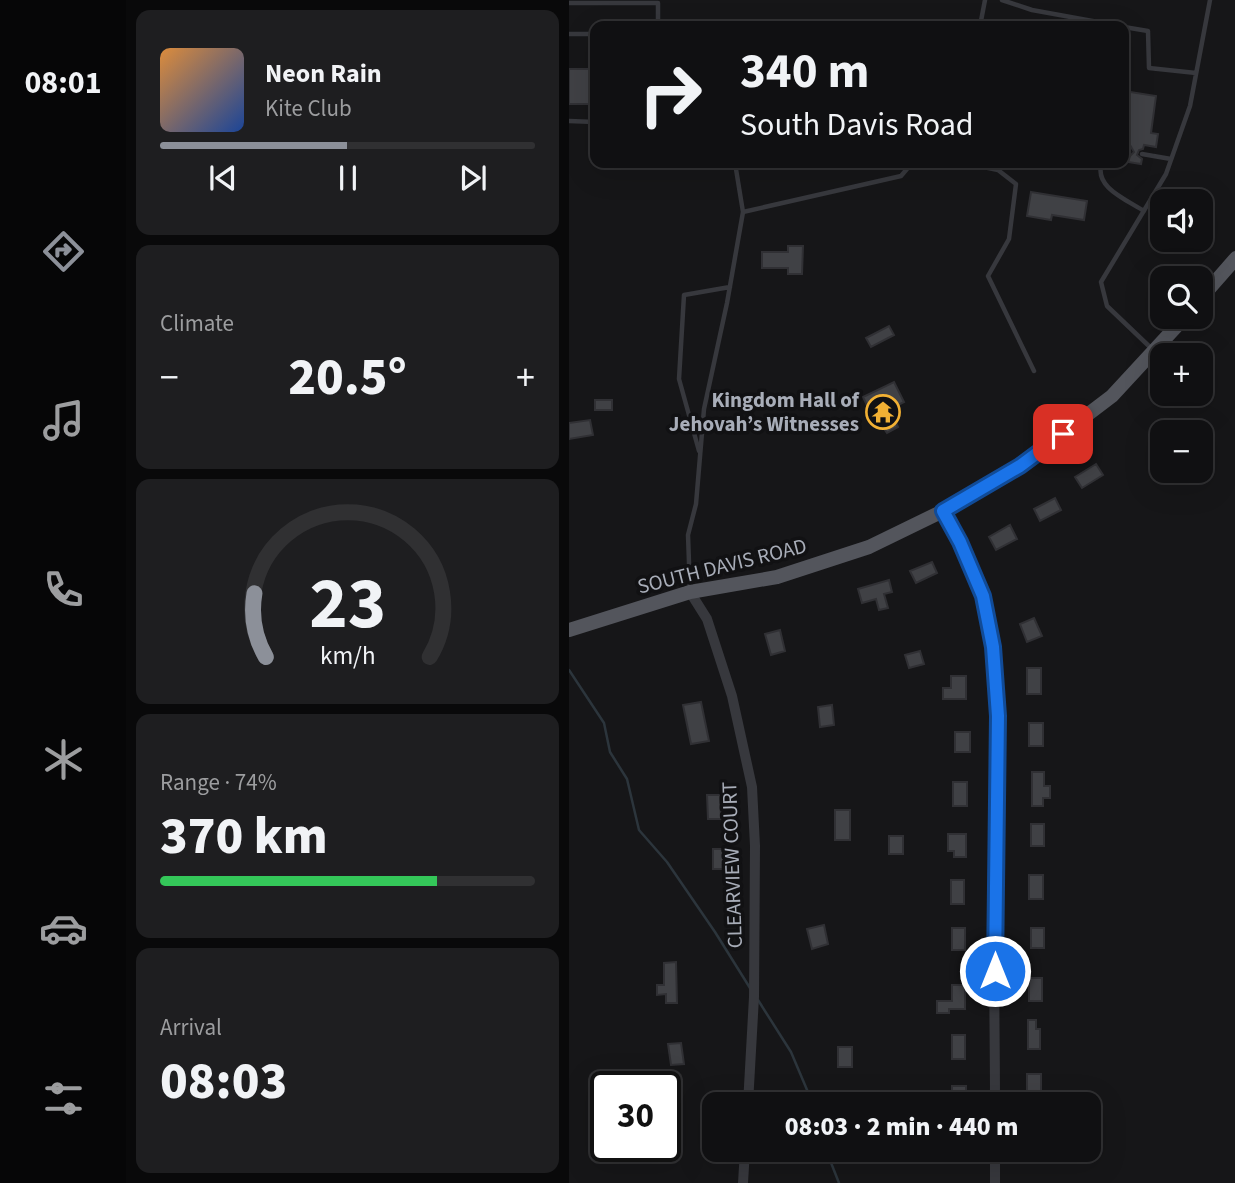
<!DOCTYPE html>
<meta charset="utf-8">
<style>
:root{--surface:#101012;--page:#1e1e20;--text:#f1f3f6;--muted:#9c9d9f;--line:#303032;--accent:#8c9099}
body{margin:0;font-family:"Source Sans 3",sans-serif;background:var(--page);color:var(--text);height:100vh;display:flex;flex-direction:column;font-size:26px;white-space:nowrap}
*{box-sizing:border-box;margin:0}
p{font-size:23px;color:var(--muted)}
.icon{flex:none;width:38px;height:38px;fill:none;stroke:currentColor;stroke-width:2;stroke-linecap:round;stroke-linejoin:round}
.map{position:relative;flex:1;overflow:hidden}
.sheet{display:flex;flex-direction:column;gap:10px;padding:10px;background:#09090a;width:443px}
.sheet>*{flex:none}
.top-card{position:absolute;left:21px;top:21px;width:539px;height:147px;border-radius:14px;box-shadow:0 7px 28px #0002,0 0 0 2px var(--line);background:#101012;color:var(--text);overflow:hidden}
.tools{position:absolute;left:581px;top:189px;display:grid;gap:14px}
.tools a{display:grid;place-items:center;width:63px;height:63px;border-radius:14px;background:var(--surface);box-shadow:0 7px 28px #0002,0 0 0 2px var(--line);font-size:35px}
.speed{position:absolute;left:21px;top:1071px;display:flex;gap:14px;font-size:35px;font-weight:700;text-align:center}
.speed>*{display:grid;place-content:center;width:91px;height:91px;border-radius:50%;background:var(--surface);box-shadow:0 7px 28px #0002,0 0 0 2px var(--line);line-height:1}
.speed .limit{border:4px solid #111;border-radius:10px;background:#fff;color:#111}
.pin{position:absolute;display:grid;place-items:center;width:60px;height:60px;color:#fff;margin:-30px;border-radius:14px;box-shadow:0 4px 10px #0006}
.me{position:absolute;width:77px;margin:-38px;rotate:0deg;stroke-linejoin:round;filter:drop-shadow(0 0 5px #0008)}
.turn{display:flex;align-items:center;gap:24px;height:147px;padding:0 35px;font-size:32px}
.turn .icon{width:91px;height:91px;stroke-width:2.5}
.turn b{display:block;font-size:49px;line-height:60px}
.big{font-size:52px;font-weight:800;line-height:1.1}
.sheet .card{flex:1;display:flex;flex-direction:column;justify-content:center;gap:10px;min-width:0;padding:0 24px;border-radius:14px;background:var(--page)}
.sheet .dial{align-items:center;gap:0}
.dial svg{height:182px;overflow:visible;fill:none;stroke:var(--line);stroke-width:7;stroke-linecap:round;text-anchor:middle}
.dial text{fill:var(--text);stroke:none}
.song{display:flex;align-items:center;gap:21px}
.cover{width:84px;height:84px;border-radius:10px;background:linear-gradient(135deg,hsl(30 70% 55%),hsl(220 70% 35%))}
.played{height:7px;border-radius:4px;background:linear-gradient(90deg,var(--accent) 50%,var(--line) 50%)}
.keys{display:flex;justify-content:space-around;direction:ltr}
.heat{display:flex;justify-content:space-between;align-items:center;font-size:38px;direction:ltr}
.charge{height:10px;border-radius:5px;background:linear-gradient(90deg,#34c759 74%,var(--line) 0)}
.trip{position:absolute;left:133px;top:1092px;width:399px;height:70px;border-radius:14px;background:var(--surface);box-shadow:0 7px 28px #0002,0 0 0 2px var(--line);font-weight:800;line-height:70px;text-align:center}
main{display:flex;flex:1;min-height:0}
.tabs{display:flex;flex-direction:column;width:126px;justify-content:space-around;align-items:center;background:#060607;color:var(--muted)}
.tabs .icon{width:49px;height:49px}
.tabs .current{color:var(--accent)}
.tabs b{font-size:32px;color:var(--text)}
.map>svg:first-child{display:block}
</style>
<main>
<nav class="tabs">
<b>08:01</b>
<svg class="icon current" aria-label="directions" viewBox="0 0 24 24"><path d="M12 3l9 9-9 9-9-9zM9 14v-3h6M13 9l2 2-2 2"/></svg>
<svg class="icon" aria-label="music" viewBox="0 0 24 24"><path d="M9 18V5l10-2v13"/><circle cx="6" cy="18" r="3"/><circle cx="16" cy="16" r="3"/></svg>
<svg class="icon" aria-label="phone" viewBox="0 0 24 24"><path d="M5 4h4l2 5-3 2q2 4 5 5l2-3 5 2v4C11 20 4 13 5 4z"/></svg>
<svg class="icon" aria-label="climate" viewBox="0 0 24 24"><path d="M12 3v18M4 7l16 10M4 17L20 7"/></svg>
<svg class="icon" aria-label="car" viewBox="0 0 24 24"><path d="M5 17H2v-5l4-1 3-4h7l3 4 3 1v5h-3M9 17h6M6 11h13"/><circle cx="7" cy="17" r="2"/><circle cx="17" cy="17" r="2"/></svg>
<svg class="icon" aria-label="filters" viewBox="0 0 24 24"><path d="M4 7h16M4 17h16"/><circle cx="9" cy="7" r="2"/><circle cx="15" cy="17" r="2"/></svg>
</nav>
<section class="sheet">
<div class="card">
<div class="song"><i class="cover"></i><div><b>Neon Rain</b><p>Kite Club</p></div></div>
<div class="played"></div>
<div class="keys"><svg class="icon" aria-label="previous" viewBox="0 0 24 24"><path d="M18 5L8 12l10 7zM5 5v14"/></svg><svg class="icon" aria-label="pause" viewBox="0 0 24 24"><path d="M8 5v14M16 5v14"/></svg><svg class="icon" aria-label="next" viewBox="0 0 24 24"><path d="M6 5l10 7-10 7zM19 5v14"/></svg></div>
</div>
<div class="card"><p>Climate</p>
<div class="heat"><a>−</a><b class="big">20.5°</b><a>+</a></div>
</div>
<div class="card dial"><svg viewBox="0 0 100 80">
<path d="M14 69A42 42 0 1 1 86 69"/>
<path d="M14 69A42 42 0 0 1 9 41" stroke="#8c9099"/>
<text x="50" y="56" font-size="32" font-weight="700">23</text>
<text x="50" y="72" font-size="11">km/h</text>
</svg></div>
<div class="card"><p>Range · 74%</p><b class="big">370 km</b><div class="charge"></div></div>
<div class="card"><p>Arrival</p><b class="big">08:03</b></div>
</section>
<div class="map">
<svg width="667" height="1183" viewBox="0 0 667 1183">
<rect width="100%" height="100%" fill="#161618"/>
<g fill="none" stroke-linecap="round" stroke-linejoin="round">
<path stroke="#2c353c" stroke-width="2.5" d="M0,670L35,723L41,752L58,779L70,830L98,862L146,932L181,988
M189,1000L222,1052L244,1104
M257,1150L270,1183"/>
</g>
<path fill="#404145" stroke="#303034" stroke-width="2" d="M0,69H26V104H0Z
M555,91L587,96L582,133L589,134L587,147L575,145L574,149L570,150L568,155L573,159L572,164L559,162L560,157L565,152L561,145L555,144Z
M462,192L518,201L515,220L483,215L482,220L458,216Z
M219,246H234L233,274H219V268H193V252H219Z
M320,326L325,335L302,347L297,338Z
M325,382L335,402L325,407L330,418L326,420L329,427L318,433L307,417L304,418L294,397Z
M26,400H43V410H26Z
M21,420L24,435L0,439V423Z
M527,464L534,475L513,488L506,477Z
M486,498L492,510L471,521L465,509Z
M441,525L448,539L427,550L420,537Z
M363,562L368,573L347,583L341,571Z
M320,580L323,592L315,594L319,608L310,610L307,599L293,603L289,589Z
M465,618L473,636L458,642L451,624Z
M211,630L216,651L202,655L196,634Z
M351,651L355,664L340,668L336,655Z
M458,668H472V694H458Z
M382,676H397V699H374V688H382Z
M132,702L140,741L122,744L114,705Z
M263,705L265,725L251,727L249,707Z
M460,723H474V746H460Z
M386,732H401V752H386Z
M463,772H475V786H481V798H474V806H463Z
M384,782H398V806H384Z
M138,795H151L152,819H139Z
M266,810H281V840H266Z
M462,824H475V846H462Z
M379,834H397V857H385V851H379Z
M320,836H334V854H320Z
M144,849H159V869H144Z
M460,875H474V899H460Z
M382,880H395V904H382Z
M255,925L259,944L243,949L238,929Z
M383,928H396V950H383Z
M462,928H475V948H462Z
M107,962L108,1003H97V994L88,995V985H95V963Z
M460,978H473V1001H460Z
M383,985H396V1009H380V1013H368V1001H383Z
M459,1020H467V1029H471V1049H459Z
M383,1035H396V1059H383Z
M112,1043L115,1064L102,1065L99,1044Z
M269,1047H283V1067H269Z
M458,1074H472V1097H478V1104H461V1093H458Z
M383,1086H397V1104H383Z
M112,1104L113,1125L99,1126L98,1105Z"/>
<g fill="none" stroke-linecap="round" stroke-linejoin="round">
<path stroke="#37383d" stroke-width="4.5" d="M433,0L463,10L551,26
M0,3H89
M89,3V26
M411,26L416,0
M555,27L579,31L580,68L627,73
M0,34H26
M0,121L26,122
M555,151L560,152
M573,154L602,159
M395,163L429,170L447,184L440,239L419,276L465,371
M533,163C524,187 558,200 575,211
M174,212L332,176L343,163
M583,349L538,306L532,282L597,174L621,106L641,0
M130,451L110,379L115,295L161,287
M121,590L119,535L127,504L135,409L158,303L174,212L166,163"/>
<path stroke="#37383d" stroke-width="10" d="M374,511C389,539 406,568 414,599C438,691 427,791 426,885C424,958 426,1031 426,1104
M121,592L138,619L163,696L183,787L186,846L185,997L179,1104
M174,1183L176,1150
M426,1183V1150"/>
<path stroke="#53555c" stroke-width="14" d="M632,298L667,258
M0,630L121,592L208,577L300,547L374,511L451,466L543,396L616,317"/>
</g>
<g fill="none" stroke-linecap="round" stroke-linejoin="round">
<g stroke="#114b97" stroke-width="18">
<path id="route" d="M426,971L429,716L424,647L414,596L391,542L374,511L451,466L494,434"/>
</g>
<use href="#route" stroke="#1a73e8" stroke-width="12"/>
</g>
<defs>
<g id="temple-ring" transform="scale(1.75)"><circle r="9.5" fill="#111113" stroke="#f2b134" stroke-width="1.5"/><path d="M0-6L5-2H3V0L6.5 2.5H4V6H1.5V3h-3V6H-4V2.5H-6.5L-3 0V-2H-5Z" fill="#f2b134"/></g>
</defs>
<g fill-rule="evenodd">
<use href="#temple-ring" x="314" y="412"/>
</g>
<g text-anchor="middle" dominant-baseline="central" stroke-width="7" stroke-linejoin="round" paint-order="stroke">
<g font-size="21" font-weight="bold" fill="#a8adb8" stroke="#111113" text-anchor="end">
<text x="290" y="400">Kingdom Hall of<tspan x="290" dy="24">Jehovah’s Witnesses</tspan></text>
</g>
<g font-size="21" fill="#a8adb8" stroke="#111113">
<text transform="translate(153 566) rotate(-14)">SOUTH DAVIS ROAD</text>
<text transform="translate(163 865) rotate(-92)">CLEARVIEW COURT</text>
</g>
</g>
</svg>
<div class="tools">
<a><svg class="icon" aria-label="sound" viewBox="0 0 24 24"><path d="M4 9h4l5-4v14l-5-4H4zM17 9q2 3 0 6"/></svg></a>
<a><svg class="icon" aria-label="search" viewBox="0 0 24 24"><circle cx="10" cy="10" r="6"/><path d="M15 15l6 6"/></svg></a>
<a>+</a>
<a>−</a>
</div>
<div class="speed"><div class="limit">30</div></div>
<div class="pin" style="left:494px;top:434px;background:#d93025"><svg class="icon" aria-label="arrive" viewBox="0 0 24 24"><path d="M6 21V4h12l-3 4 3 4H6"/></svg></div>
<svg class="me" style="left:426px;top:971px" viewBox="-20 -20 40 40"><circle r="17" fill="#1a73e8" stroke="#fff" stroke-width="3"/><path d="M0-11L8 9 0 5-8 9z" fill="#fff"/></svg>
<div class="trip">08:03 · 2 min · 440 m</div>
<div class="top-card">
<div class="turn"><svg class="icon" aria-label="right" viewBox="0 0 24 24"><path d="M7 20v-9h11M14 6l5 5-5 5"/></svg><div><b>340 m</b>South Davis Road</div></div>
</div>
</div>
</main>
